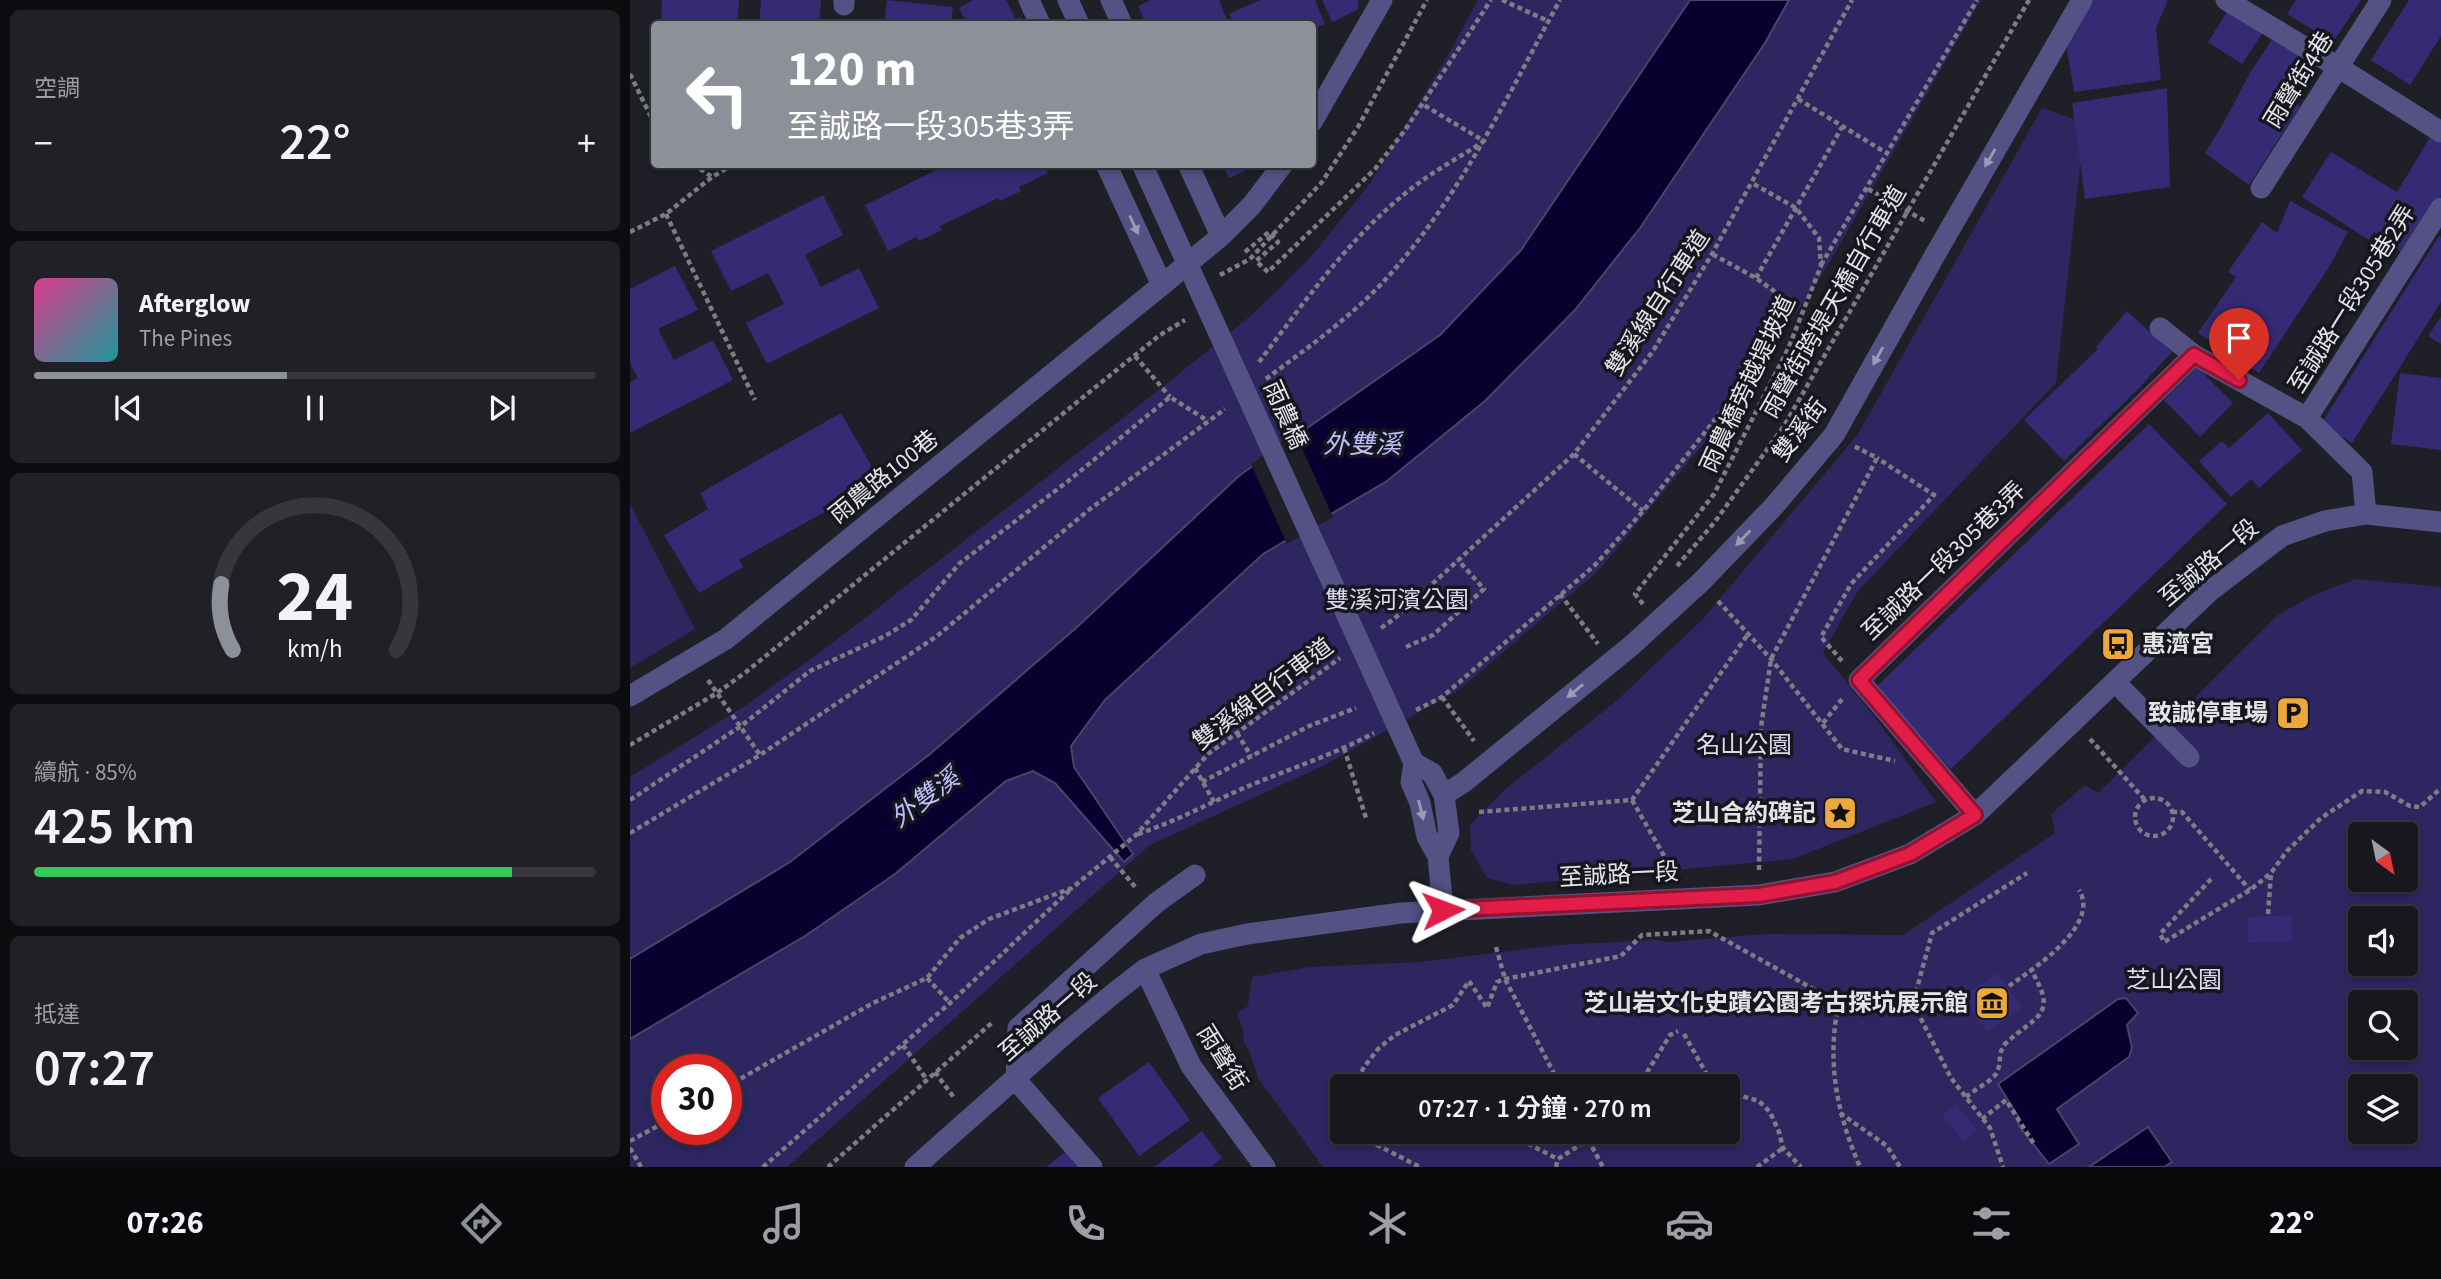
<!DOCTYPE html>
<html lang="zh-TW">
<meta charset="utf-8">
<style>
:root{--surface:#17171d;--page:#202026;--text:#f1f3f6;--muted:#9e9fa4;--line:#36363b;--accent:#8c9099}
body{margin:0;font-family:"Source Sans 3","Noto Sans TC",sans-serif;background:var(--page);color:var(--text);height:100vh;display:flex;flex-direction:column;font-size:26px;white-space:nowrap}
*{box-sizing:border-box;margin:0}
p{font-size:23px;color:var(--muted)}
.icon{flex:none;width:38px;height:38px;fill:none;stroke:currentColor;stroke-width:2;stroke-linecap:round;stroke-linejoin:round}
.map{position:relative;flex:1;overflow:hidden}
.sheet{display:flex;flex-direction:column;gap:10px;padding:10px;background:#0d0d10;width:630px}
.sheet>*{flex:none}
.hud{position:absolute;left:21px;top:21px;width:665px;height:147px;border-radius:7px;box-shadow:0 4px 10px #0003,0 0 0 2px var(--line);background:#8c9099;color:#fff;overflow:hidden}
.needle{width:46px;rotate:147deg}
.buttons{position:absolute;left:1718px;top:822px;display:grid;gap:14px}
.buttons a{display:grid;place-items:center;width:70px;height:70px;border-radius:7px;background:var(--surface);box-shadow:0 4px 10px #0003,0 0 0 2px var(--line);font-size:35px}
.speed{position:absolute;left:21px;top:1054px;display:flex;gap:14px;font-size:35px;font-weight:700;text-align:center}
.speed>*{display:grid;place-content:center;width:91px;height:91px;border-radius:50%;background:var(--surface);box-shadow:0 4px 10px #0003,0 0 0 2px var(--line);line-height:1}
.speed .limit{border:10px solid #d22;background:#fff;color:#111}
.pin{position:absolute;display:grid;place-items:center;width:60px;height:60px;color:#fff;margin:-72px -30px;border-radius:50% 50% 50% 0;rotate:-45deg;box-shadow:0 0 7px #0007}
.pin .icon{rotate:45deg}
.me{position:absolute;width:77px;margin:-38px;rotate:87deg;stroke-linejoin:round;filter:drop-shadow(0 0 5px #0008)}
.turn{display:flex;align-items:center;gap:24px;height:147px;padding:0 21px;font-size:32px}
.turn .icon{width:91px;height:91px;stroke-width:2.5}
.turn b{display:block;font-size:49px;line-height:60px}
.big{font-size:52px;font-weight:600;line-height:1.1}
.sheet .card{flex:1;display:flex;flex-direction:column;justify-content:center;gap:10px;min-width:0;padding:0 24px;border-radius:10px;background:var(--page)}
.sheet .dial{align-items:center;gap:0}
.dial svg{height:182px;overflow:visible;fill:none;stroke:var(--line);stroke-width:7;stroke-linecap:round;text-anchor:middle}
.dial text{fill:var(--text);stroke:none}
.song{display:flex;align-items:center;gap:21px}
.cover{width:84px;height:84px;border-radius:10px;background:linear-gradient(135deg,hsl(330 70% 55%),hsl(180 70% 35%))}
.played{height:7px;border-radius:4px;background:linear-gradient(90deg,var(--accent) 45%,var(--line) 45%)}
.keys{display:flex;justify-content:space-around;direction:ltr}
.heat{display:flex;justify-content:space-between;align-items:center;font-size:38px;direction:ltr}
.charge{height:10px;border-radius:5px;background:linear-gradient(90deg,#34c759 85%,var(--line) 0)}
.trip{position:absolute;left:700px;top:1074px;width:410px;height:70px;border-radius:7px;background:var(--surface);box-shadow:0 4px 10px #0003,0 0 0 2px var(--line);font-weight:600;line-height:70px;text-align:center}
.tab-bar{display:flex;height:112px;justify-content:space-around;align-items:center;background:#09090c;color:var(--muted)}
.tab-bar .icon{width:49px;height:49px}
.tab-bar .current{color:var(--accent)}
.tab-bar b{font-size:32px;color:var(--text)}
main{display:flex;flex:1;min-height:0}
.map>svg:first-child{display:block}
</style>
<main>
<section class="sheet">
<div class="card"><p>空調</p>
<div class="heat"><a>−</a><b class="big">22°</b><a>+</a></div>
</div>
<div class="card">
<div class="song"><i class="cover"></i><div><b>Afterglow</b><p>The Pines</p></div></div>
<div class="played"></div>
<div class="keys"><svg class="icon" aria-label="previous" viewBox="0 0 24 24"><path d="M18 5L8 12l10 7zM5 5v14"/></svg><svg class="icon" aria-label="pause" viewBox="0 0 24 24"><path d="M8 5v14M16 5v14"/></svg><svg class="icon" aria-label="next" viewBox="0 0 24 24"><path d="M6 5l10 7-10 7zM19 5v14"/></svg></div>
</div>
<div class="card dial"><svg viewBox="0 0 100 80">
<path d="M14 69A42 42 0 1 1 86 69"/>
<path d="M14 69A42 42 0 0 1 9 40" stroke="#8c9099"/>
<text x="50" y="56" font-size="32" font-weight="700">24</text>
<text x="50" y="72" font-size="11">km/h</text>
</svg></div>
<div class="card"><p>續航 · 85%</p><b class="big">425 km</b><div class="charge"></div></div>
<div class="card"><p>抵達</p><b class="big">07:27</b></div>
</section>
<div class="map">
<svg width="1811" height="1167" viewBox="0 0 1811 1167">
<rect width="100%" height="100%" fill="#1f1f27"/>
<path fill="#2d2660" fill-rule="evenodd" d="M848,0H1060L891,250L810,335L610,475L446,628L300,754L160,862L0,959V777L116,705L196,648L534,386L625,312L680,258L738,186L817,57Z
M1159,0H1351L1198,265L1105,406L967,572L830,689L695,765L520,845L157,1167H0V1039L175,936L265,874L376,781L403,771L425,783L494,862L503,854L443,766L441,746L475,700L633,554L757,481L855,401L945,310L1010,228L1135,43ZM37,1069H96V1129H37Z
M1412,108L1455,123L1426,383L1227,592L1193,653L1247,720L1306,802L1163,859L884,885L857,878L841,850L840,825L873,791L984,703L1073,619L1228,434Z
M0,504L65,629L0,668Z
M1726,579L1811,587V1167H693L628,1078L619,1050L613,1041L614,1034L607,1013L618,1006L622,977L679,967L790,962L928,945L1026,940L1038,942L1136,934L1273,935L1425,833L1421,814L1455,785L1468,793L1648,615L1686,594ZM1731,835H1776V880H1731ZM1731,919H1776V964H1731ZM1731,1003H1776V1048H1731ZM712,1087H1097V1132H712ZM1731,1087H1776V1132H1731Z"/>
<path fill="#0a002f" stroke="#4b4466" stroke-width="2" d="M1060,0H1159L1135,43L1010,228L945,310L855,401L757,481L633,554L475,700L441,746L444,767L503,854L494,862L425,783L403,771L376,781L265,874L175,936L0,1039V959L160,862L300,754L446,628L610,475L810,335L891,250Z
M1496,998L1508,1013L1497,1025L1502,1048L1499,1057L1427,1109L1449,1144L1419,1164L1389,1126L1388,1116L1368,1084L1488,999Z
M1518,1127L1542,1162L1534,1167H1459Z"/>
<path fill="#1f1f27" d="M665,433L703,517L657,544L621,464Z"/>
<path fill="#352a74" d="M32,0H109L107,24H31Z
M131,0H191L189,24H129Z
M257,0L323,7L321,24H254Z
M343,0H376L386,19L390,17L395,24H337L329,8Z
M521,0H589L599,24H516L508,6Z
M630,0H685L695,24L682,30V24H604L599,14Z
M692,0H728L729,2L727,10L702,22Z
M1461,0H1538L1526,28L1531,80L1444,92L1436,44Z
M1666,0H1731L1703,42L1657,14Z
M1779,0H1811V36L1780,85L1741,60Z
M1600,7L1635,29L1612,64L1578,42Z
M1643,38L1682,65L1660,100L1670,106L1619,185L1575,153L1594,122L1620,73Z
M1537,88L1540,187L1455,199L1442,103Z
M1802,134L1811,140V195L1775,255L1744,232L1739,240L1672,197L1701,152L1767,192Z
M318,164H414L418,173L389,187L391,191L370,201L368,198L310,226L312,230L289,241L287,237L258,251L235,205Z
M592,164H617L619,169L599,178Z
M193,195L213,235L175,255L191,287L229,268L249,308L137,364L116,323L154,304L142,280L138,273L101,291L81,251Z
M1660,201L1718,232L1699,267L1629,373L1568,333L1606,277L1598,272L1632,222L1647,233Z
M1809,236L1811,237V302L1722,443L1691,424Z
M45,266L68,310L28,329L32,337L44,360L83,340L103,380L0,433V382L8,378L0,363V289Z
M1497,311L1542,352L1510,387L1434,461L1394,420L1468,349L1466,347Z
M1811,317V344L1798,336Z
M1567,367L1603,403L1570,437L1534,400Z
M1770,373L1811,378V450L1761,444Z
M211,413L250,481L109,560L113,567L69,593L34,535L78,509L70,493Z
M1638,413L1672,450L1629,488L1621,479L1601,497L1569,461L1592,441L1599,448Z
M1519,424L1597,504L1321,769L1244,689Z
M1662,915L1663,941L1618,943L1617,917Z
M1368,973L1392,1008L1357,1032L1332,997Z
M519,1062L560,1120L509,1156L468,1098Z
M1326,1104L1348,1130L1333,1142L1312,1115Z
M572,1131L592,1158L581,1167H524Z
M438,1150L451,1167H416Z"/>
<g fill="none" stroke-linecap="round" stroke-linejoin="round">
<path stroke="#7d7d84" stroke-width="4.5" stroke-dasharray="5 3.5" stroke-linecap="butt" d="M872,0L918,21
M0,74L24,123
M1168,99L1258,154
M63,164L82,177
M1238,189L1295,221
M36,214L125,400
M0,232L36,214L82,177L104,164
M615,252L639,232L648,242L626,261L638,272L745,169L775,130L861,0
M1191,265L1347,0
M590,275L620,259L692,182L728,127L797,0
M1126,278L1212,127
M505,356L540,397
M629,362C677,299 722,233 786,185C807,169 832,156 854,141L792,104
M636,379C677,348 720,318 755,280C830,198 877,96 930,0
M944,454L1013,511
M1047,566L1084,523L1154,426L1399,0
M930,594L968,644
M1088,601L1141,659L1212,749L1265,761
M1013,604L1005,594L1084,494L1158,349L1191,266L1189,238L1166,208L1122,183
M751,628L764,619L944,454L1023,351L1082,254L1222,0
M776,647L803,635L854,589L828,560
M1212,661L1191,637L1221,584L1304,495L1247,458
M78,680L130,755
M812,697L844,741
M786,710L812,697L965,565L1013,511L1105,394L1153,311L1148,294L1126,278L1082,254
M1193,723L1212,699
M607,733L621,756
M1460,739L1515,800
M0,745L87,693L116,672L473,381L530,335L555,320
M714,748L736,818
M565,768L584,802
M572,782L679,726L726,708
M1505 817a19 19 0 1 1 38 0a19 19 0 1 1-38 0Z
M0,800L111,726L180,671L255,636L281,620L330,563L437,482L540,397L578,421
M1002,800L1045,875
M849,812L1002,800L1118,634
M1542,812H1552L1620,890
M0,833L130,755L307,636L460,509L595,409
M508,834C547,821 583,801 621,785C662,768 705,754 744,733
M480,857L506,888
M1129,870L1131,727L1141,659L1247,458L1224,446
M1581,879L1530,934L1534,942L1620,890L1641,873L1657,851L1691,818L1732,791L1755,792L1780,806L1790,807L1811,788
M1638,914L1641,873
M866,947L875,979L931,1087
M297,978L320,1003
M1379,986C1403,969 1471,925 1449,890
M1209,1003C1196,1060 1207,1114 1230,1167
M1283,1003L1321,1078L1360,1128L1373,1167
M1054,1034L1076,1073L1086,1087
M273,1045L297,1080
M305,1072L325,1099
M96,1087L243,1003L297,978L330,938L359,919L442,888L506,835L578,754L710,658
M724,1087L734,1067L748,1049L765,1035L823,1005L839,981L857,1008L867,982L875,979L991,956L1012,935L1079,931L1205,1001L1222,1008L1283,1003L1302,933L1397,873
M1008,1087L1040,1035L1048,1031
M1097,1092L1129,1101L1140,1112L1149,1132L1153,1148L1171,1167
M1336,1097C1344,1090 1359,1083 1366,1074C1372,1065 1367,1051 1376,1043C1406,1015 1429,1016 1401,970
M1210,1113L1257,1146L1270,1167
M1352,1119L1376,1100L1404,1144
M735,1132L747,1145L790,1167
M875,1132L928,1159
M954,1132L973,1167
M0,1141L37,1121
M0,1148L11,1167
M133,1167L320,1003L442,888
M198,1167L364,1021
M926,1167L928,1159L970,1132
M1127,1167L1153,1148"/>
<path stroke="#545285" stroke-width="21" d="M399,0L410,24
M438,0L449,24
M481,0L492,24
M1596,0L1708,67L1811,132
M214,5V0
M682,122L752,0
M476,164L532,285
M558,164L591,236
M1631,188L1751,0
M1530,328L1564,355L1677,418L1732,472L1736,514
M1677,418L1811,208
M1485,682L1559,757
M0,696L96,639L532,285L591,236L622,205L653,164
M814,795L834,782L1001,646L1071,582L1145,505L1204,435L1305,255L1452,0
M1345,815L1229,680L1564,355
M808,856L797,837L790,803L781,782L784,763L802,773L814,795L819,833L808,856L813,910
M515,969L561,1066L635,1167
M285,1167L436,1033L484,993L515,969L571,944L617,934L771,913L1129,895L1205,882L1280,854L1345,815L1580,591L1652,536L1695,521L1736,514L1811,522
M462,1167L386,1080L388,1028L526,903L565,875"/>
<path stroke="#545285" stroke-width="21" d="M512,164L784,763"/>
</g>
<defs><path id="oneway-solid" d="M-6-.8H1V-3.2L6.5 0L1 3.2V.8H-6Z" transform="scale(1.75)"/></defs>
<g fill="#9c9ab6">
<use href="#oneway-solid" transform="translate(1360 158) rotate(120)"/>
<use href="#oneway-solid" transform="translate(504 225) rotate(65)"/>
<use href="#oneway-solid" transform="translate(1248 356) rotate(119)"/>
<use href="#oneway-solid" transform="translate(1113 538) rotate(134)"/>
<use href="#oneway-solid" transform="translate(945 691) rotate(141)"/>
<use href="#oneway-solid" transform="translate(791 810) rotate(76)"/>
</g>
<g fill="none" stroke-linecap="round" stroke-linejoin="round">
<g stroke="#92132f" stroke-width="18">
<path id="route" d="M813,910L1129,895L1205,882L1280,854L1345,815L1229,680L1564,355L1609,380"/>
</g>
<use href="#route" stroke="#e11d48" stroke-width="12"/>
</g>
<defs>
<g id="bus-square" transform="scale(1.75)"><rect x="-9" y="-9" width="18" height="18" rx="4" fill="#eda83b" stroke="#16161e"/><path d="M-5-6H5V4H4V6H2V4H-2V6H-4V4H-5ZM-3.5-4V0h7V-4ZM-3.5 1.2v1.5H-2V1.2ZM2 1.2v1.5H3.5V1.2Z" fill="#111"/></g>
<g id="parking-square" transform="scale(1.75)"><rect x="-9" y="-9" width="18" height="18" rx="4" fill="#eda83b" stroke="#16161e"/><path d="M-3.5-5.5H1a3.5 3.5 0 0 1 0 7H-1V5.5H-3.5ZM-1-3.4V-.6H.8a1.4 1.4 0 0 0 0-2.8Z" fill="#111"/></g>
<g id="sight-square" transform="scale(1.75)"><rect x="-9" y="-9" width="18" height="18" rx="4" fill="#eda83b" stroke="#16161e"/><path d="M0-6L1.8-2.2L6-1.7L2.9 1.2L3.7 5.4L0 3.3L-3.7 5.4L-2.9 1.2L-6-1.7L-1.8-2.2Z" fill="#111"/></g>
<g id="museum-square" transform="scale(1.75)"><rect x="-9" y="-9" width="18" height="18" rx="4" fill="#eda83b" stroke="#16161e"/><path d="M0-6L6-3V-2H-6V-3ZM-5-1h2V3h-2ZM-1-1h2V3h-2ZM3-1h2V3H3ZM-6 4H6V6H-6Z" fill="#111"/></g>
</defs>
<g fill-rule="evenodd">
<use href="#bus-square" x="1488" y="644"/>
<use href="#parking-square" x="1663" y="713"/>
<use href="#sight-square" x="1210" y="813"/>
<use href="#museum-square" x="1362" y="1003"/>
</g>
<g text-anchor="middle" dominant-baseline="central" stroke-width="7" stroke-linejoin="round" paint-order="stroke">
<g font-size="24" fill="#e3e3e8" stroke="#16161e">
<text transform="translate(1669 80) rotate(-58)">雨聲街4巷</text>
<text transform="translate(1722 299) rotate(-58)">至誠路一段305巷2弄</text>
<text transform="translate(1204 302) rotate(-60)">雨聲街跨堤天橋自行車道</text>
<text transform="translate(1028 303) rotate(-57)">雙溪線自行車道</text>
<text transform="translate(1118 384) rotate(-65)">雨農橋旁越堤坡道</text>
<text transform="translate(655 415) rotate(66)">雨農橋</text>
<text transform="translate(1170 430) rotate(-53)">雙溪街</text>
<text transform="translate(254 477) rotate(-39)">雨農路100巷</text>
<text transform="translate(1314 561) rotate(-44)">至誠路一段305巷3弄</text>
<text transform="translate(1579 563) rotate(-40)">至誠路一段</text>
<text transform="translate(633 694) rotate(-37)">雙溪線自行車道</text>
<text transform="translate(989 875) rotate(-3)">至誠路一段</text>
<text transform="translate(418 1017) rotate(-41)">至誠路一段</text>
<text transform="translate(592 1058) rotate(58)">雨聲街</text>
</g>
<g font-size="24" fill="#dadbf1" stroke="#16161e">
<text x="767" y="600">雙溪河濱公園</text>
<text x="1114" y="745">名山公園</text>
<text x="1544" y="980">芝山公園</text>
</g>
<g font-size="24" font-weight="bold" fill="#e3e3e8" stroke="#16161e" text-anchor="end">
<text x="1512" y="644" text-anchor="start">惠濟宮</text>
<text x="1638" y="713">致誠停車場</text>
<text x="1186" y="813">芝山合約碑記</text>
<text x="1338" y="1003">芝山岩文化史蹟公園考古探坑展示館</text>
</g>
<g font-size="26" font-style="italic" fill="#bebeff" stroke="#16161e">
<text x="732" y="444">外雙溪</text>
<text transform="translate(295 798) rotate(-37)">外雙溪</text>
</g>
</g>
</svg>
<div class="buttons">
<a><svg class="needle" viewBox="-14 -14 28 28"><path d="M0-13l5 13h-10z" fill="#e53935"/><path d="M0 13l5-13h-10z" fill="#9e9fa4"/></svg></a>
<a><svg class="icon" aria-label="sound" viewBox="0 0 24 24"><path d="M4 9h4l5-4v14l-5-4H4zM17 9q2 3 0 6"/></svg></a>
<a><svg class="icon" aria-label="search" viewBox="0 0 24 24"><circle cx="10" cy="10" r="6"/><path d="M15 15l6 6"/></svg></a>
<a><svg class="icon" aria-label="layers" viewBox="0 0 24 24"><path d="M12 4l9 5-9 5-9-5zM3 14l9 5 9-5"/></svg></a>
</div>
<div class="speed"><div class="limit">30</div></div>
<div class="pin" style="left:1609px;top:380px;background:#d93025"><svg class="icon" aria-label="arrive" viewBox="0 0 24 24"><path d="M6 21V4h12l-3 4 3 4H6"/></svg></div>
<svg class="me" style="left:813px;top:910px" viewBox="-20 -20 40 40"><path d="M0-17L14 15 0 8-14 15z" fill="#e11d48" stroke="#fff" stroke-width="4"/></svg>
<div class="trip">07:27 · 1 分鐘 · 270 m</div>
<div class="hud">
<div class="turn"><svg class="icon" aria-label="left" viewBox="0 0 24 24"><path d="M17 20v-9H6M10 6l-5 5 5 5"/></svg><div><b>120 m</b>至誠路一段305巷3弄</div></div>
</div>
</div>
</main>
<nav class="tab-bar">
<b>07:26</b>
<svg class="icon current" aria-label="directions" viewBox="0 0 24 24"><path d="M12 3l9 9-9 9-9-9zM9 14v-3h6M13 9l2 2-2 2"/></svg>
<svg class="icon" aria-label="music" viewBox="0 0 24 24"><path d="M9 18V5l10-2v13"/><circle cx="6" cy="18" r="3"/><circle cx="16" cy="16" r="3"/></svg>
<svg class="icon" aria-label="phone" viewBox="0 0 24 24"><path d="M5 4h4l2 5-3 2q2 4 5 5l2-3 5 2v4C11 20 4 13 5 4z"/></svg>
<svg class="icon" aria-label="climate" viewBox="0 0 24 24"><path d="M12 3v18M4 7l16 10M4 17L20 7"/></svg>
<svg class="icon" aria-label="car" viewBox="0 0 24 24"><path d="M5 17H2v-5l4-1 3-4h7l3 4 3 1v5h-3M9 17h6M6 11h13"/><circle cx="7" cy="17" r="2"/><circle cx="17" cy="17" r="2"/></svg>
<svg class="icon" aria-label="filters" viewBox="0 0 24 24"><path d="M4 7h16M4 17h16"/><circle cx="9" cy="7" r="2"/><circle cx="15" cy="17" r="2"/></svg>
<b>22°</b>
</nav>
